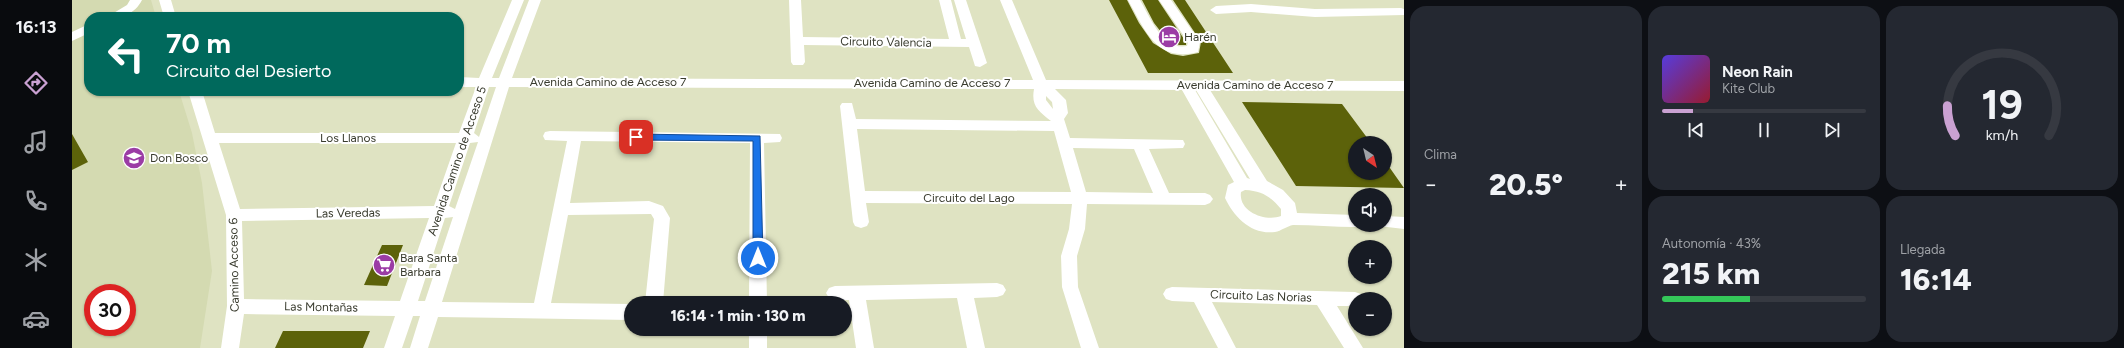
<!DOCTYPE html>
<html lang="es">
<meta charset="utf-8">
<style>
:root{--surface:#171b24;--page:#242831;--text:#f1f3f6;--muted:#9ea1a6;--line:#363941;--accent:#caa1d2}
body{margin:0;font-family:Figtree,sans-serif;background:var(--page);color:var(--text);height:100vh;display:flex;flex-direction:column;font-size:15px;white-space:nowrap}
*{box-sizing:border-box;margin:0}
p{font-size:13px;color:var(--muted)}
.icon{flex:none;width:22px;height:22px;fill:none;stroke:currentColor;stroke-width:2;stroke-linecap:round;stroke-linejoin:round}
.map{position:relative;flex:1;overflow:hidden}
.details{display:flex;flex-direction:column;gap:6px;padding:6px;background:#0d0f14;width:720px}
.details>*{flex:none}
.guide{position:absolute;left:12px;top:12px;width:380px;height:84px;border-radius:16px;box-shadow:0 1px 3px #0004;background:#00695c;color:#fff;overflow:hidden}
.needle{width:26px;rotate:145deg}
.controls{position:absolute;left:1276px;top:136px;display:grid;gap:8px}
.controls a{display:grid;place-items:center;width:44px;height:44px;border-radius:50%;background:var(--surface);box-shadow:0 1px 3px #0004;font-size:20px}
.speed{position:absolute;left:12px;top:284px;display:flex;gap:8px;font-size:20px;font-weight:700;text-align:center}
.speed>*{display:grid;place-content:center;width:52px;height:52px;border-radius:50%;background:var(--surface);box-shadow:0 1px 3px #0004;line-height:1}
.speed .limit{border:6px solid #d22;background:#fff;color:#111}
.pin{position:absolute;display:grid;place-items:center;width:34px;height:34px;color:#fff;margin:-17px;border-radius:8px;box-shadow:0 2px 6px #0006}
.me{position:absolute;width:44px;margin:-22px;rotate:0deg;stroke-linejoin:round;filter:drop-shadow(0 0 3px #0008)}
.turn{display:flex;align-items:center;gap:14px;height:84px;padding:0 16px;font-size:18px}
.turn .icon{width:52px;height:52px;stroke-width:2.5}
.turn b{display:block;font-size:28px;line-height:34px}
.big{font-size:30px;font-weight:800;line-height:1.1}
.details .widget{flex:1;display:flex;flex-direction:column;justify-content:center;gap:6px;min-width:0;padding:0 14px;border-radius:16px;background:var(--page)}
.details .dial{align-items:center;gap:0}
.dial svg{height:104px;overflow:visible;fill:none;stroke:var(--line);stroke-width:7;stroke-linecap:round;text-anchor:middle}
.dial text{fill:var(--text);stroke:none}
.song{display:flex;align-items:center;gap:12px}
.cover{width:48px;height:48px;border-radius:6px;background:linear-gradient(135deg,hsl(250 70% 55%),hsl(350 70% 35%))}
.played{height:4px;border-radius:2px;background:linear-gradient(90deg,var(--accent) 15%,var(--line) 15%)}
.keys{display:flex;justify-content:space-around;direction:ltr}
.heat{display:flex;justify-content:space-between;align-items:center;font-size:22px;direction:ltr}
.charge{height:6px;border-radius:3px;background:linear-gradient(90deg,#34c759 43%,var(--line) 0)}
.details .tiles{flex:1;display:grid;gap:6px;grid-template-columns:repeat(3,1fr)}
.widget:first-child{grid-row:span 2}
.trip{position:absolute;left:552px;top:296px;width:228px;height:40px;border-radius:20px;background:var(--surface);box-shadow:0 1px 3px #0004;font-weight:800;line-height:40px;text-align:center}
main{display:flex;flex:1;min-height:0}
.menu{display:flex;flex-direction:column;width:72px;justify-content:space-around;align-items:center;background:#090b0e;color:var(--muted)}
.menu .icon{width:28px;height:28px}
.menu .current{color:var(--accent)}
.menu b{font-size:18px;color:var(--text)}
.map>svg:first-child{display:block}
</style>
<main>
<nav class="menu">
<b>16:13</b>
<svg class="icon current" aria-label="directions" viewBox="0 0 24 24"><path d="M12 3l9 9-9 9-9-9zM9 14v-3h6M13 9l2 2-2 2"/></svg>
<svg class="icon" aria-label="music" viewBox="0 0 24 24"><path d="M9 18V5l10-2v13"/><circle cx="6" cy="18" r="3"/><circle cx="16" cy="16" r="3"/></svg>
<svg class="icon" aria-label="phone" viewBox="0 0 24 24"><path d="M5 4h4l2 5-3 2q2 4 5 5l2-3 5 2v4C11 20 4 13 5 4z"/></svg>
<svg class="icon" aria-label="climate" viewBox="0 0 24 24"><path d="M12 3v18M4 7l16 10M4 17L20 7"/></svg>
<svg class="icon" aria-label="car" viewBox="0 0 24 24"><path d="M5 17H2v-5l4-1 3-4h7l3 4 3 1v5h-3M9 17h6M6 11h13"/><circle cx="7" cy="17" r="2"/><circle cx="17" cy="17" r="2"/></svg>
</nav>
<div class="map">
<svg width="1332" height="348" viewBox="0 0 1332 348">
<rect width="100%" height="100%" fill="#dfe3c2"/>
<path fill="#d4dab1" fill-rule="evenodd" d="M0,0H79L84,17H17V91H107L120,133L130,183L140,271L128,348H0ZM21,293H55V327H21Z"/>
<path fill="#5c620a" d="M1037,0H1055L1067,23L1081,43L1099,54L1111,56L1127,53L1129,42L1101,0H1113L1161,73H1076Z
M1070,0H1086L1114,42V45H1107L1093,37L1082,23Z
M1170,102L1270,104L1299,143H1283V173H1313V161L1332,188L1224,186Z
M0,134L16,162L0,170Z
M310,245H331L315,286L292,285Z
M211,331H298L291,348H203Z"/>
<g fill="none" stroke-linecap="round" stroke-linejoin="round">
<path fill="#fff" fill-rule="evenodd" d="M58,0H70C62,15 51,17 35,17L55,5Z
M87,0H99L104,17H92Z
M440,0H452L420,78H427L457,0H469L440,78L961,80L928,0H940L974,80L1332,81V91L1138,90L1195,181L1211,190L1223,203L1225,213L1283,215V225H1289L1283,227C1262,227 1241,225 1221,225C1215,226 1209,231 1203,232C1179,235 1162,217 1153,198L1156,185L1162,182L1110,90L983,89L994,100L996,113L992,119L998,138L1111,140L1113,144L1111,148L1077,149L1097,193H1133L1138,195L1141,199L1138,203L1133,205L1015,204L1013,229L1005,256L1006,287L1027,348H1009L990,287L989,256L997,229L1000,204L794,203L797,222L795,226L789,228L783,226L781,222L768,106L770,103H780L784,119L979,121C966,111 959,106 962,89L437,87L370,302L462,303L495,141L473,140L471,136L473,132L478,131L708,134L710,138L708,142L692,143L695,303H677L678,143L509,141L498,203L577,201L591,206L598,218L591,303H573L582,219L579,214L496,215L479,303L559,304V320L366,317L356,348H338L348,316H341L330,348H312L323,316L172,314L167,348H149L155,306L154,215L116,91H130L143,133H387L404,87H387V77L407,78ZM417,87H424L407,137L402,133ZM1123,90H1124L1178,179L1175,178ZM974,96L980,102L981,109L974,100ZM785,129L982,131L999,192L793,191ZM406,142L383,209L377,206L398,143ZM147,143H384L362,206L168,209ZM1001,148L1062,149L1081,193L1014,192ZM1173,190C1190,191 1198,196 1209,209V216C1194,222 1166,212 1169,192ZM381,217L353,301H346L373,218ZM357,218L328,301L172,299L170,221Z
M717,0H729L731,37L877,39L867,0H879L889,39H894L882,0H894L915,63L908,67L903,66L897,47L732,45L733,62L731,65H721L719,62Z
M1056,0H1068C1078,17 1091,51 1115,46L1116,42L1087,0H1099L1128,42L1126,52C1084,63 1073,30 1056,0Z
M1179,4L1243,9L1329,8L1332,9V15L1243,17L1179,12L1144,14L1138,10L1144,6Z
M17,24V33L0,41V32Z
M1313,216L1332,217V229L1307,226V225H1313Z
M925,283L931,285L934,290L931,295L925,297L902,298L913,348H895L885,298L794,300L802,348H784L777,300H763L757,298L754,293L757,288L763,286Z
M1100,287L1283,292L1289,294L1292,299H1283V306H1265L1291,348H1272L1245,305L1140,302L1164,348H1146L1122,302L1100,301L1094,299L1091,294L1094,289Z
M677,329H695V348H677Z"/>
</g>
<path fill="#1a73e8" stroke="#114b97" d="M564,134L688,136L691,258L689,261L686,262L681,258V141L564,140L559,137Z"/>
<defs>
<g id="hotel-disc" transform="scale(1.15)"><circle r="9.5" fill="#9b3ca5" stroke="#fff"/><path d="M-6-4.5h1.5V1H6V5H4.5V3h-9V5H-6ZM-4 0a1.8 1.8 0 1 1 3.6 0ZM.5 0V-2.5h3Q6-2.5 6 0Z" fill="#fff"/></g>
<g id="university-disc" transform="scale(1.15)"><circle r="9.5" fill="#9b3ca5" stroke="#fff"/><path d="M0-5L7-2L0 1L-7-2ZM-4 1L0 2.5L4 1V4Q0 6-4 4Z" fill="#fff"/></g>
<g id="supermarket-disc" transform="scale(1.15)"><circle r="9.5" fill="#9b3ca5" stroke="#fff"/><path d="M-6-5.5h2.5l.6 2H6L4.5 2H-2.5L-4.4-4H-6ZM-1.5 3.2a1.3 1.3 0 1 0 .1 0ZM3 3.2a1.3 1.3 0 1 0 .1 0Z" fill="#fff"/></g>
</defs>
<g fill-rule="evenodd">
<use href="#hotel-disc" x="1097" y="37"/>
<use href="#university-disc" x="62" y="158"/>
<use href="#supermarket-disc" x="312" y="265"/>
</g>
<g text-anchor="middle" dominant-baseline="central" stroke-width="4" stroke-linejoin="round" paint-order="stroke">
<g font-size="12" fill="#393b2e" stroke="#fff" text-anchor="start">
<text x="1112" y="37">Harén</text>
<text x="78" y="158">Don Bosco</text>
<text x="328" y="258">Bara Santa<tspan x="328" dy="14">Barbara</tspan></text>
</g>
<g font-size="12" fill="#393b2e" stroke="#fff">
<text transform="translate(814 42) rotate(1)">Circuito Valencia</text>
<text x="536" y="82">Avenida Camino de Acceso 7</text>
<text x="860" y="83">Avenida Camino de Acceso 7</text>
<text x="1183" y="85">Avenida Camino de Acceso 7</text>
<text x="276" y="138">Los Llanos</text>
<text transform="translate(385 161) rotate(-71)">Avenida Camino de Acceso 5</text>
<text x="897" y="198">Circuito del Lago</text>
<text transform="translate(276 213) rotate(-1)">Las Veredas</text>
<text transform="translate(162 265) rotate(-91)">Camino Acceso 6</text>
<text transform="translate(1189 296) rotate(2)">Circuito Las Norias</text>
<text transform="translate(249 307) rotate(1)">Las Montañas</text>
</g>
</g>
</svg>
<div class="controls">
<a><svg class="needle" viewBox="-14 -14 28 28"><path d="M0-13l5 13h-10z" fill="#e53935"/><path d="M0 13l5-13h-10z" fill="#9ea1a6"/></svg></a>
<a><svg class="icon" aria-label="sound" viewBox="0 0 24 24"><path d="M4 9h4l5-4v14l-5-4H4zM17 9q2 3 0 6"/></svg></a>
<a>+</a>
<a>−</a>
</div>
<div class="speed"><div class="limit">30</div></div>
<div class="pin" style="left:564px;top:137px;background:#d93025"><svg class="icon" aria-label="arrive" viewBox="0 0 24 24"><path d="M6 21V4h12l-3 4 3 4H6"/></svg></div>
<svg class="me" style="left:686px;top:258px" viewBox="-20 -20 40 40"><circle r="17" fill="#1a73e8" stroke="#fff" stroke-width="3"/><path d="M0-11L8 9 0 5-8 9z" fill="#fff"/></svg>
<div class="trip">16:14 · 1 min · 130 m</div>
<div class="guide">
<div class="turn"><svg class="icon" aria-label="left" viewBox="0 0 24 24"><path d="M17 20v-9H6M10 6l-5 5 5 5"/></svg><div><b>70 m</b>Circuito del Desierto</div></div>
</div>
</div>
<section class="details">
<div class="tiles">
<div class="widget"><p>Clima</p>
<div class="heat"><a>−</a><b class="big">20.5°</b><a>+</a></div>
</div>
<div class="widget">
<div class="song"><i class="cover"></i><div><b>Neon Rain</b><p>Kite Club</p></div></div>
<div class="played"></div>
<div class="keys"><svg class="icon" aria-label="previous" viewBox="0 0 24 24"><path d="M18 5L8 12l10 7zM5 5v14"/></svg><svg class="icon" aria-label="pause" viewBox="0 0 24 24"><path d="M8 5v14M16 5v14"/></svg><svg class="icon" aria-label="next" viewBox="0 0 24 24"><path d="M6 5l10 7-10 7zM19 5v14"/></svg></div>
</div>
<div class="widget dial"><svg viewBox="0 0 100 80">
<path d="M14 69A42 42 0 1 1 86 69"/>
<path d="M14 69A42 42 0 0 1 8 46" stroke="#caa1d2"/>
<text x="50" y="56" font-size="32" font-weight="700">19</text>
<text x="50" y="72" font-size="11">km/h</text>
</svg></div>
<div class="widget"><p>Autonomía · 43%</p><b class="big">215 km</b><div class="charge"></div></div>
<div class="widget"><p>Llegada</p><b class="big">16:14</b></div>
</div>
</section>
</main>
